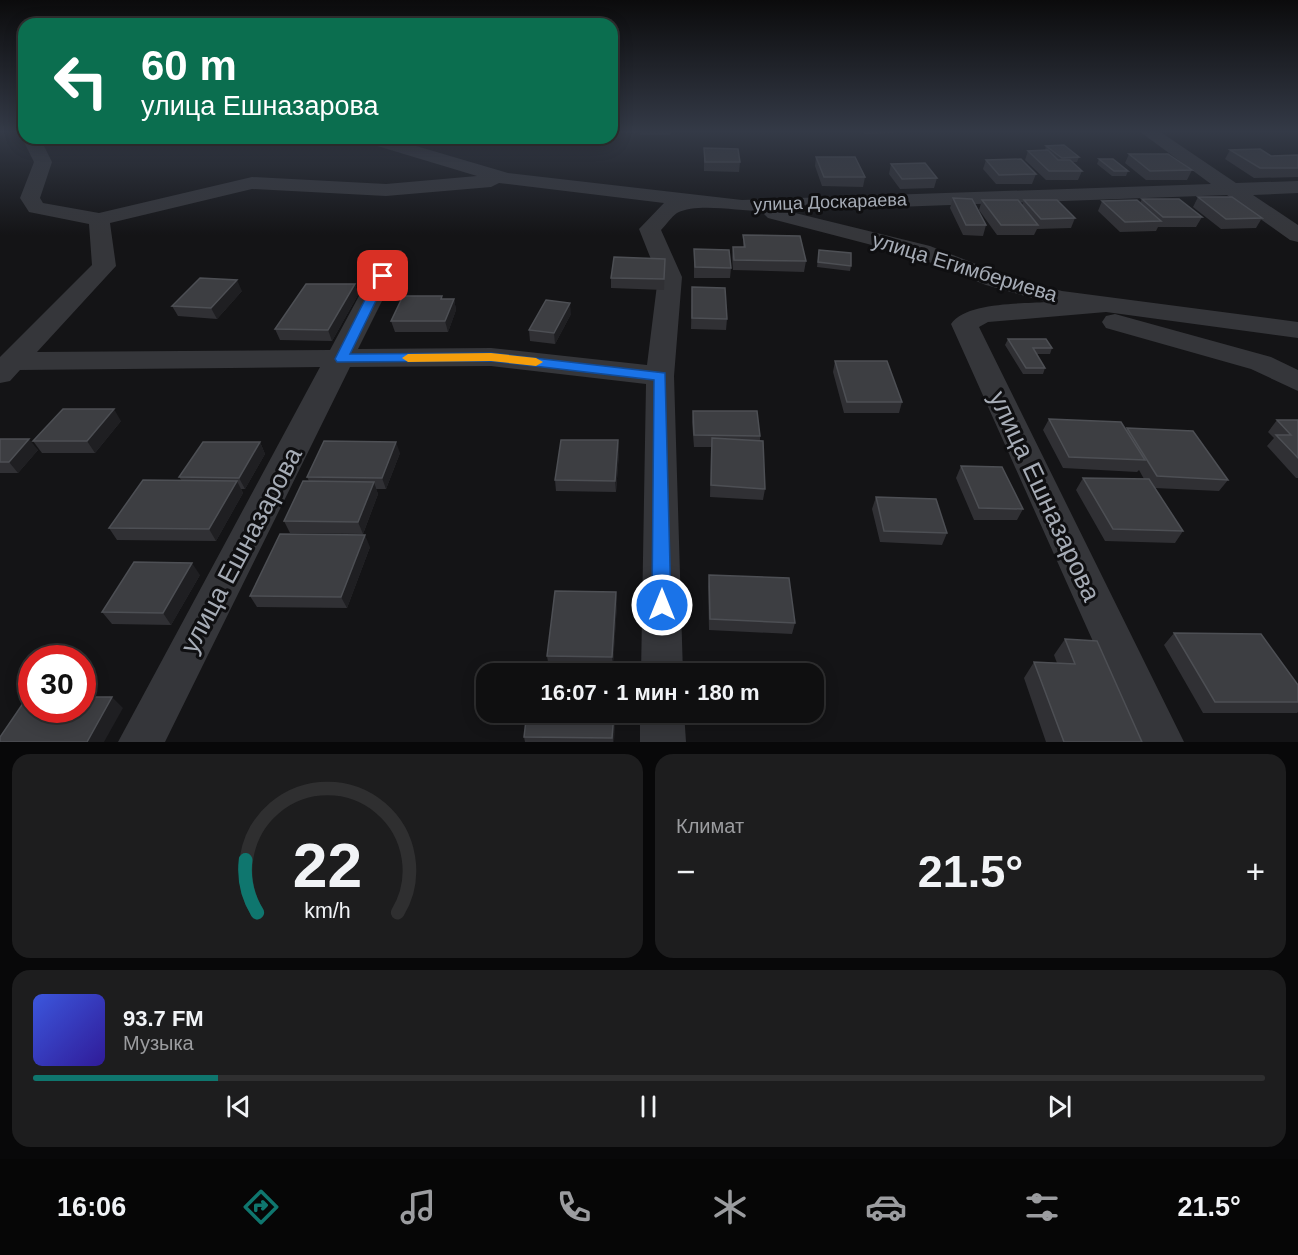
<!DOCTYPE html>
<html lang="ru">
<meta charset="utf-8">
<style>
:root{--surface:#0f0f10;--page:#1d1d1e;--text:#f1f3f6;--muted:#9b9c9f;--line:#2f2f30;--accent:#0f766e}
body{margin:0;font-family:Helvetica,sans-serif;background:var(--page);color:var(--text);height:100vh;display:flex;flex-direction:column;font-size:22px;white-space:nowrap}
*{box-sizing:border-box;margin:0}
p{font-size:20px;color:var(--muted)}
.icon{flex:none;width:33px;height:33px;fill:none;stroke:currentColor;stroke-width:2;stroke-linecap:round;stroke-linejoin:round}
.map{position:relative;height:742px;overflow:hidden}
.side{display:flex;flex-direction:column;gap:12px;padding:12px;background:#080809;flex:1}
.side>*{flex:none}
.guide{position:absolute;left:18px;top:18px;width:600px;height:126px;border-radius:18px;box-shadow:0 3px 15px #0003,0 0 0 2px var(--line);background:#0b6e4f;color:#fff;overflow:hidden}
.speed{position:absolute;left:18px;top:645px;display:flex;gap:12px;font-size:30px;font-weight:700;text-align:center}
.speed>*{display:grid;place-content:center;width:78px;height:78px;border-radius:50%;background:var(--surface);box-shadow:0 3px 15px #0003,0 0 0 2px var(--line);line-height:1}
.speed .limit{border:9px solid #d22;background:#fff;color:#111}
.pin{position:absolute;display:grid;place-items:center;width:51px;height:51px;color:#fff;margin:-26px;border-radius:12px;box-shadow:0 3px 9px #0006}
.me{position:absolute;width:66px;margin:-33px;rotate:0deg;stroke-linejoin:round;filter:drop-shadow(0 0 4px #0008)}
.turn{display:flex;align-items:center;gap:21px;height:126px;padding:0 24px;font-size:27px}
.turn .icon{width:78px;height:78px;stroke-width:2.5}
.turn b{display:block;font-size:42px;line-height:51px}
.big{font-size:45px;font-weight:700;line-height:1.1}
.side .card{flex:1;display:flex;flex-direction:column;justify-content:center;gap:9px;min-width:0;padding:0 21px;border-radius:18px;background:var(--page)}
.side .dial{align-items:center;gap:0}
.dial svg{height:156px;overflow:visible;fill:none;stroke:var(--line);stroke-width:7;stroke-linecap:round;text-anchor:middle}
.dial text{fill:var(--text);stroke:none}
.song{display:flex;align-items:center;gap:18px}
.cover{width:72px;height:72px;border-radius:9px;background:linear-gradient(135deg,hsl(230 70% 55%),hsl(250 70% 35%))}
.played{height:6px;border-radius:3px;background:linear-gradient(90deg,var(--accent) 15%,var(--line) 15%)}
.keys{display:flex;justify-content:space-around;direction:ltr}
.heat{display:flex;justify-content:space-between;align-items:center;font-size:33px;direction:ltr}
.side .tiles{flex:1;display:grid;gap:12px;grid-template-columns:1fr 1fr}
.card:last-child{grid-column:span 2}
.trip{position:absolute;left:476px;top:663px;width:348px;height:60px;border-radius:18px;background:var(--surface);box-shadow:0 3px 15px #0003,0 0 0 2px var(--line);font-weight:700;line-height:60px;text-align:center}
.dock{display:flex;height:96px;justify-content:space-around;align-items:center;background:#060606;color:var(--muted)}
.dock .icon{width:42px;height:42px}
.dock .current{color:var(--accent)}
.dock b{font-size:27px;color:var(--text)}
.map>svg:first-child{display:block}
</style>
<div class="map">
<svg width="1298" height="742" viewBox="0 0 1298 742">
<rect width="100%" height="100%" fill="#141416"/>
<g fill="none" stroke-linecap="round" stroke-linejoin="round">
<path fill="#35363a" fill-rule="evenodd" d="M1139,131H1159L1236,183L1298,181V193L1253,195L1298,225V242L1290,240L1227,195L787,211L930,246L1004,275L1062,291L1298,322V338L1106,312L988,322L979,327L1184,742H1138L951,324C966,302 1021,304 1046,302L986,285L914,256L768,218L764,214L766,211C741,212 699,202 677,213C672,216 666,225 661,230L682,277L674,376L683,674H641L646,384L491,366L350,367L165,742H118L320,367L20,370L10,381L0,383V357L92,265L89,224L29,212L20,198L34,162L22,138L24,135V138H40L52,162L40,198L43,203L99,213L252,177L386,184L477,176L364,142L361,138H389L508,173L742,200L1211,184ZM499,183L664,203L639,229L658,277L647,365L491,348L358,349L405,255L401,250H385L381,255L330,350L37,352L116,266L110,223L252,189L386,196L491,187Z
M1115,314L1271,357L1298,370V391L1251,369L1106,328L1102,322L1106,316Z
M640,712H684L686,742H640Z"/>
</g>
<path fill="#303034" d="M612,131H638V133H612Z
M640,131H671L670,135H640Z
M711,131H760L711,132Z
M863,131H894L893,133L865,134Z
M1046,146L1079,157L1077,162H1072L1082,171L1078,180H1046L1025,160L1028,151L1045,150Z
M704,148L740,162L739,172L704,171Z
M1230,150L1271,156L1298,155V177L1254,178L1225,159Z
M1129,154L1192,170L1187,180H1146L1125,163Z
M816,157L865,177L863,187L822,186L815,166Z
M1099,159L1128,171L1126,176H1112L1097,164Z
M986,160L1036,174L1032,184H996L983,169Z
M891,164L937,178L934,188L900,189L889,174Z
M1198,197L1262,218L1256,228L1221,229L1193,207Z
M953,198L986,225L983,236L963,235L950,208Z
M1142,199L1202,217L1196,227H1158L1156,231L1120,232L1098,211L1102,201L1140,203Z
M982,200L1022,205L1024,200L1075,218L1071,228L1037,229L1034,235H997L979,210Z
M743,235L806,261L804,272L733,270L732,257L733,247H743Z
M694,249L731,268L730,278H694Z
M819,250L851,266L850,271L817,267Z
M665,259L664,290L611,288V278Z
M355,284L358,295L332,341L280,340L275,329Z
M692,287L727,319L726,330L691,329Z
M242,291L217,319L178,316L172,306Z
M443,299H454L456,310L448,332H395L391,321Z
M571,314L555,344L530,341L529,330Z
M1008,339L1052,348L1050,354H1036L1045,368L1043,374H1023L1005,345Z
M835,361L902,402L899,413H844L833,372Z
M693,411L760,436V441L765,489L763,500L710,497L711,447H694L692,422Z
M1049,419L1126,430L1127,428L1228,480L1219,491L1155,488L1183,531L1175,543L1105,541L1076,490L1083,478L1144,479L1139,470L1137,472L1063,468L1043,430Z
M1277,420H1298V478H1296L1267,446L1274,438L1268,432Z
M121,421L95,453H42L33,441Z
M0,439L38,450L18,473H0Z
M618,440L619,452L616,492L556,491L555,480Z
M260,442L265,454L245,489H241L243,493L216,541L117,540L109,528L182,481L179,477Z
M400,453L386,489H376L378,494L363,534L290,533L284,521L309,481L307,477Z
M961,466L1023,509L1017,520H974L956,478Z
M876,497L947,533L942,545L880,542L872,509Z
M370,547L347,608L257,607L250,596Z
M200,575L171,625L112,624L102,612Z
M709,575L795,623L792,634L709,630L708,586Z
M616,592L617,604L613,663L548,662L547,656Z
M1174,633L1298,685V712L1297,713H1203L1164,645Z
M1065,639L1142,742H1046L1024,678L1034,662L1057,663L1054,655Z
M527,712H615L614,742H525L524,737Z"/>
<path fill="#1f1f22" d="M237,280L242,291L217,319L211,308Z
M355,284L358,295L332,341L328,330Z
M454,299L456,310L448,332L445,321Z
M570,303L571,314L555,344L554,333Z
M114,409L121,421L95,453L87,441Z
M29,439L38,450L18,473L9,462Z
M618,440L619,452L616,492L615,481Z
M260,442L265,454L245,489L239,478Z
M396,442L400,453L386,489L382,478Z
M237,481L243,493L216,541L209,529Z
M374,482L378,494L363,534L358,522Z
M365,535L370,547L347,608L341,597Z
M192,563L200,575L171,625L163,613Z
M616,592L617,604L613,668L612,657Z
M112,697L123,708L104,742H87Z
M614,712H615L614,742H613Z"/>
<path fill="#3d3e42" stroke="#4d4f54" stroke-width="1.5" d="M1064,145L1079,157L1062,158L1046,146Z
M704,148L738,149L740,162H705Z
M1260,149L1271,156L1298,155V168H1260L1230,150Z
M1048,150L1058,160H1070L1082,171H1049L1028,151Z
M1129,154H1168L1192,170L1150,171Z
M816,157H855L865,177H824Z
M1021,159L1036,174L999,175L986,160Z
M1099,159H1113L1128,171H1114Z
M925,163L937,178L902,179L891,164Z
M1198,197H1232L1262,218L1226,219Z
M953,198L972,199L986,225H966Z
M1142,199H1179L1202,217H1163Z
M982,200H1018L1038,225H1001Z
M1024,200H1057L1075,218L1041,219Z
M1137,200L1161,221L1125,222L1102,201Z
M743,235L800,236L806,261L734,260L733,247H745Z
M694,249L729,250L731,268L695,267Z
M819,250L851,253V266L818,262Z
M614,257L665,259L664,279L611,278Z
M200,278L237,280L211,308L172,306Z
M306,284H355L328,330L275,329Z
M692,287L725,288L727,319L692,318Z
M403,296H442L441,299H454L445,321H391Z
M546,300L570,303L554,333L529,330Z
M1008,339H1046L1052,348H1033L1045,368H1026Z
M835,361H887L902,402H847Z
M63,409H114L87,441H33Z
M693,411H757L760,436L694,435Z
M1049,419L1121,422L1145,460L1069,457Z
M1277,420H1298V458L1276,435H1291Z
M1127,428L1193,431L1228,480L1157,476Z
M712,438L763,441L765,489L711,485Z
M0,439H29L9,462H0Z
M561,440H618L615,481L555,480Z
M324,441L396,442L382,478L307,477Z
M203,442H260L239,478L179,477Z
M961,466L1002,467L1023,509L979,508Z
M1083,478L1149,479L1183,531L1113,529Z
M143,480L237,481L209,529L109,528Z
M303,481L374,482L358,522L284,521Z
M876,497L936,499L947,533L884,531Z
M280,534L365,535L341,597L250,596Z
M134,562L192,563L163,613L102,612Z
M709,575L789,578L795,623L710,619Z
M555,591L616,592L612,657L547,656Z
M1174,633L1261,634L1298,685V702H1215Z
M1065,639L1097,641L1142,742H1064L1034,662L1075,664Z
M534,662L616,663V674H533Z
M28,696H32V710H82V697H112L87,742H0V737Z
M527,712H614L612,738L524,737Z"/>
<linearGradient id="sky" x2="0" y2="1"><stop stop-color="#0b0b0c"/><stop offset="0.56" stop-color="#343a47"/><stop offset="1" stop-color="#343a47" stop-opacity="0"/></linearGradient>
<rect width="1298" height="235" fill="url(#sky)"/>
<path fill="#1a73e8" stroke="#114b97" stroke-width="1.5" d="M383,273L388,276L350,354L491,353L665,373L671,605L668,611L662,613L655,611L652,605L654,380L491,361L337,362L335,359L377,276Z"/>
<path fill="#f59e0b" d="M491,353L536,358L543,362L536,366L491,361L408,362L402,358L408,354Z"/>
<g text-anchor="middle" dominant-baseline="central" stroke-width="6" stroke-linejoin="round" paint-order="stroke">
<g font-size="18" fill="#a6acb6" stroke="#0f0f11">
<text transform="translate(830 202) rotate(-2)">улица Доскараева</text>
</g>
<g font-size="21" fill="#a6acb6" stroke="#0f0f11">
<text transform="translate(965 267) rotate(17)">улица Егимбериева</text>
</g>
<g font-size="26" fill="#a6acb6" stroke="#0f0f11">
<text transform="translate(1045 496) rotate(65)">улица Ешназарова</text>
<text transform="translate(241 550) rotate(-62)">улица Ешназарова</text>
</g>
</g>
</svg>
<div class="speed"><div class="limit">30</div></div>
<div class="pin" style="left:383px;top:276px;background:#d93025"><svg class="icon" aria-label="arrive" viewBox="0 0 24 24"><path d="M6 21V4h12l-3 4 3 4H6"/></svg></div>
<svg class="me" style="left:662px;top:605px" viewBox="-20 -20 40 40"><circle r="17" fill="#1a73e8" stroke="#fff" stroke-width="3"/><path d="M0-11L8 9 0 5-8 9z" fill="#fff"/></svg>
<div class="trip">16:07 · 1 мин · 180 m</div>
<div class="guide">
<div class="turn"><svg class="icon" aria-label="left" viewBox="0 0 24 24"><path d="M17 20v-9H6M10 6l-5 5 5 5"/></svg><div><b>60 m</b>улица Ешназарова</div></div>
</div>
</div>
<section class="side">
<div class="tiles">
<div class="card dial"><svg viewBox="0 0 100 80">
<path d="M14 69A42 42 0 1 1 86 69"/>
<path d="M14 69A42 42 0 0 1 8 42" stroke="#0f766e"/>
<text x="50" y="56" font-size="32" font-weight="700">22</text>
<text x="50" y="72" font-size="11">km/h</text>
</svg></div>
<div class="card"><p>Климат</p>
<div class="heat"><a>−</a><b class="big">21.5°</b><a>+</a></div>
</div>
<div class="card">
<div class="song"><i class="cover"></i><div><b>93.7 FM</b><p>Музыка</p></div></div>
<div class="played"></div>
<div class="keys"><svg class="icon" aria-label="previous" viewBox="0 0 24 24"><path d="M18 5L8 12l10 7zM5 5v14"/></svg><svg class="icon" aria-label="pause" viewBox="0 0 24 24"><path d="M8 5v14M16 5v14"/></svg><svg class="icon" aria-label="next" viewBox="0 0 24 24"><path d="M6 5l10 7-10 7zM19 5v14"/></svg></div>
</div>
</div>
</section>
<nav class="dock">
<b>16:06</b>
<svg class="icon current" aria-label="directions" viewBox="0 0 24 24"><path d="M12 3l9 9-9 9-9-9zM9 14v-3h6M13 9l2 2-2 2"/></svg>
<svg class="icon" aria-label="music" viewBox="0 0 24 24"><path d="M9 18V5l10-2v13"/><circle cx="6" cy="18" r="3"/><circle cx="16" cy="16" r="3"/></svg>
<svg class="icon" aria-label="phone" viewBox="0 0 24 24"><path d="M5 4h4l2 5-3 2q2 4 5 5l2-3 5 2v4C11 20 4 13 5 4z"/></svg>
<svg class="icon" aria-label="climate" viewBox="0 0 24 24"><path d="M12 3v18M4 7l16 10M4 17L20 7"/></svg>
<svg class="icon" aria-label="car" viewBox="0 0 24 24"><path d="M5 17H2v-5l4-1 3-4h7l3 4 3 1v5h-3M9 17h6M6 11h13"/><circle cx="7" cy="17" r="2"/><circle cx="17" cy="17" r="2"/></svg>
<svg class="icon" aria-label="filters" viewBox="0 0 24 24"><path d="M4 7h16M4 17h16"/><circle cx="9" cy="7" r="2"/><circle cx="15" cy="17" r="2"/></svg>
<b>21.5°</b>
</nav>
